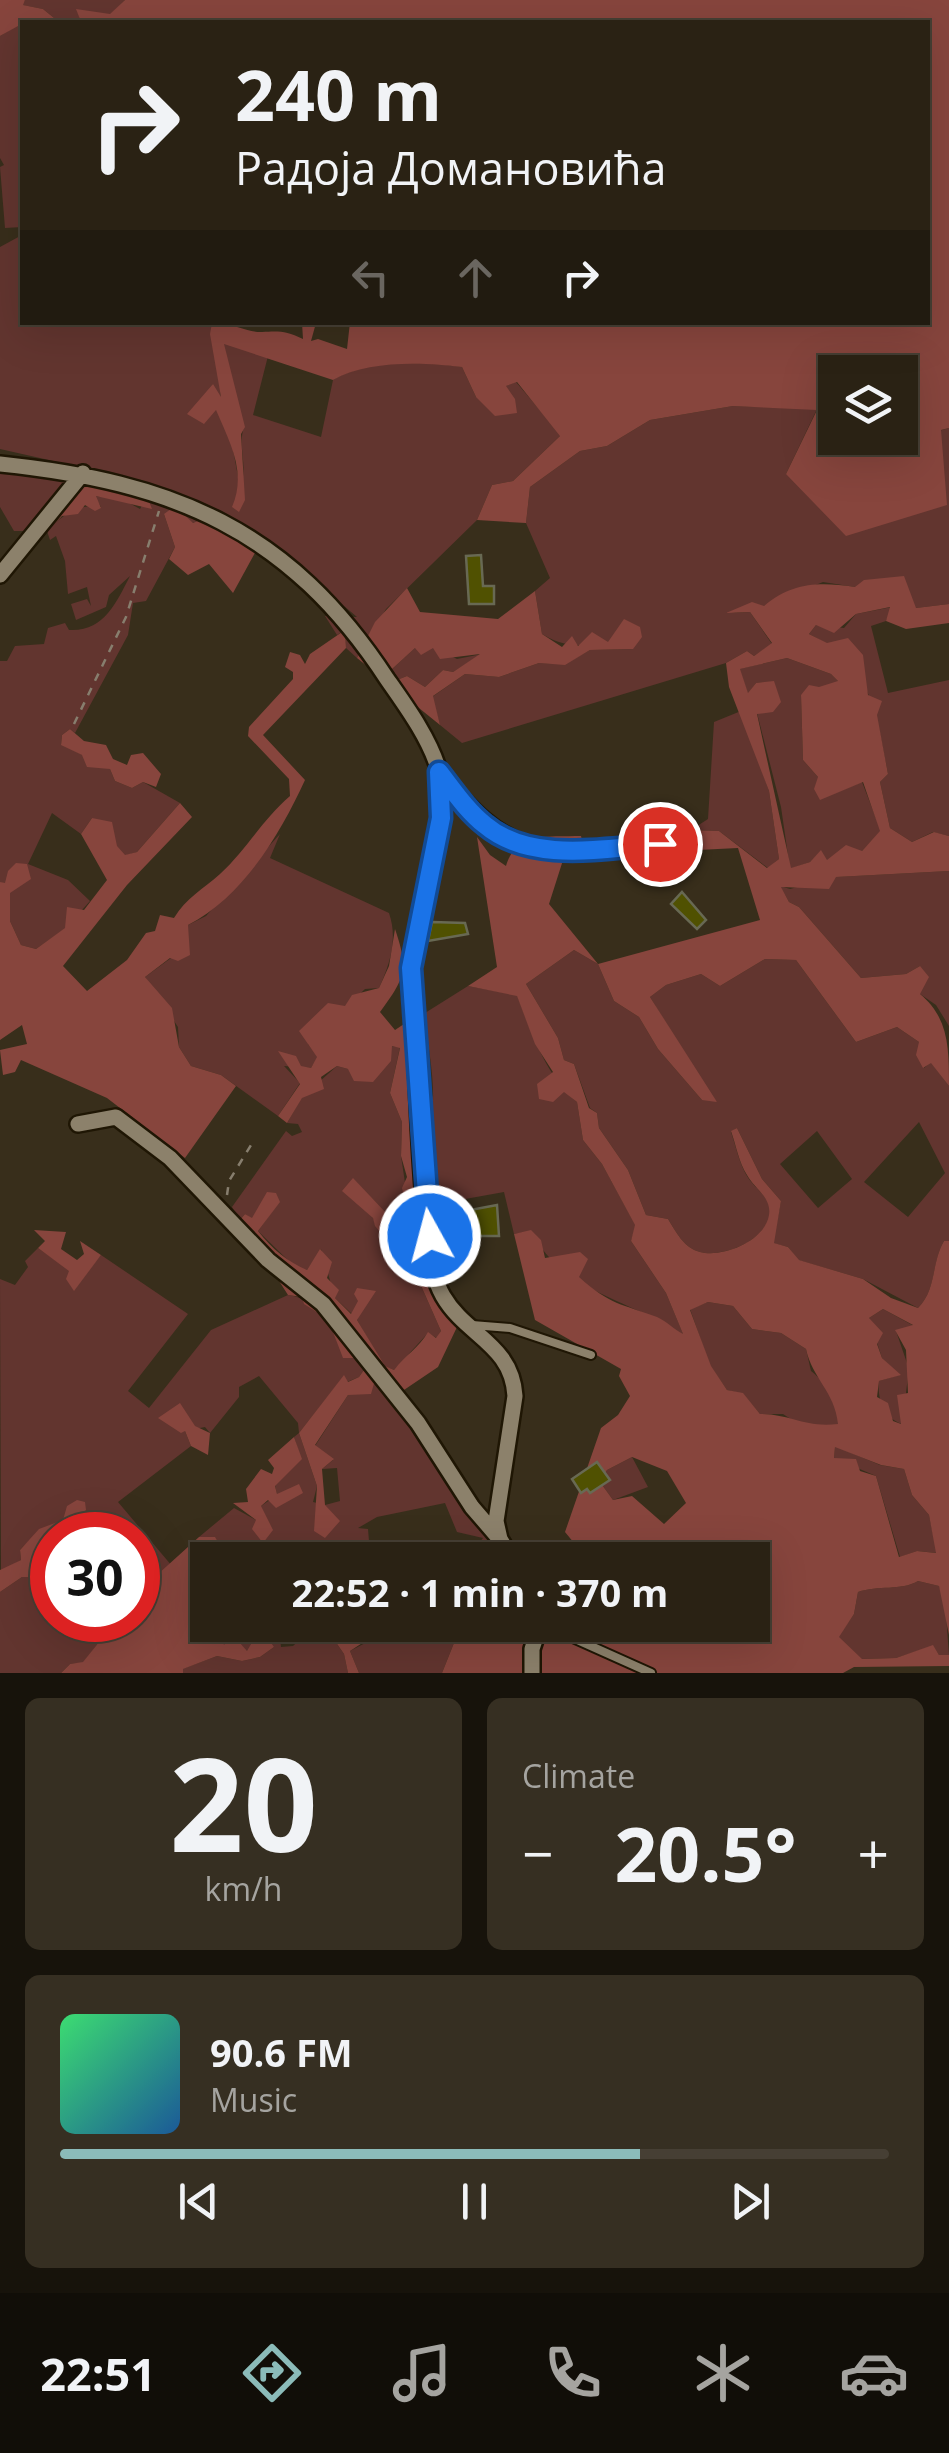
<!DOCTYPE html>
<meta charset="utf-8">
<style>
:root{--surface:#2a2214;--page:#362f22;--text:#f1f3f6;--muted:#a5a4a0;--line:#463f34;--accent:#8bbbb9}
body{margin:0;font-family:"Open Sans",sans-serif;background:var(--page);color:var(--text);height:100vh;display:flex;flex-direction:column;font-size:38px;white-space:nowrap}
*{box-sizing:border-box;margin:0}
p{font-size:32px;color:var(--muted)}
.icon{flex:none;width:55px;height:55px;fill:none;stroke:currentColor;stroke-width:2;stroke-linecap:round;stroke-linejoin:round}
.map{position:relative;height:1673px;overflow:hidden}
.details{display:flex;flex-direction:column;gap:25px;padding:25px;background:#17130b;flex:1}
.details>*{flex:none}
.hud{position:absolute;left:20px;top:20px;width:910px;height:305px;border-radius:0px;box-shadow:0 10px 40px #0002,0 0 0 2px var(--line);background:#2a2214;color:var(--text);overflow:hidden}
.tools{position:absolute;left:818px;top:355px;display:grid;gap:20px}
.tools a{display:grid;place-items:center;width:100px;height:100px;border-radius:0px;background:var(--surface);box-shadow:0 10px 40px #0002,0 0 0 2px var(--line);font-size:50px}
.speed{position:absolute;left:30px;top:1512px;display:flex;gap:20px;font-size:50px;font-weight:700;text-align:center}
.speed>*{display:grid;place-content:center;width:130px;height:130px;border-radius:50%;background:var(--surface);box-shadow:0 10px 40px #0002,0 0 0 2px var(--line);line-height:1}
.speed .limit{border:15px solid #d22;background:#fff;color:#111}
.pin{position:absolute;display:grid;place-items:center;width:85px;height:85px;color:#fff;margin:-42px;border:5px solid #fff;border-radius:50%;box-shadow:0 2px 10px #0007}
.me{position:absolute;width:110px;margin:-55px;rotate:353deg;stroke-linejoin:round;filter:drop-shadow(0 0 8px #0008)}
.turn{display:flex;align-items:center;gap:35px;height:210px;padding:0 50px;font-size:45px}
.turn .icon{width:130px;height:130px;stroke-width:2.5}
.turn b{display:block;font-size:70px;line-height:85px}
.lanes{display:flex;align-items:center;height:95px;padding:0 50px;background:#0003;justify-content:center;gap:50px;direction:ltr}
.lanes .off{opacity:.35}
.big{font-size:75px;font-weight:700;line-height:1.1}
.details .widget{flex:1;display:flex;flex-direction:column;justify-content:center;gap:15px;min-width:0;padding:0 35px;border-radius:15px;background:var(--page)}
.details .dial{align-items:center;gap:0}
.dial b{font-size:130px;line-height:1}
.song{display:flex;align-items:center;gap:30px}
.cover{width:120px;height:120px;border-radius:15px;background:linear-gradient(135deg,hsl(140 70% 55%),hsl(210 70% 35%))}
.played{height:10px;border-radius:5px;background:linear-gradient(90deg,var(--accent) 70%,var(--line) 70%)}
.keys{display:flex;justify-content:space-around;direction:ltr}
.heat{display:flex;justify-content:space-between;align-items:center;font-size:55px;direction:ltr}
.details .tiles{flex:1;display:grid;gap:25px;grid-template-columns:1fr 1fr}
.widget:last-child{grid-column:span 2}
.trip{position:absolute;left:190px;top:1542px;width:580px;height:100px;border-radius:0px;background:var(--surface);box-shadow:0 10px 40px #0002,0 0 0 2px var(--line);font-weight:700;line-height:100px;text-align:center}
.tab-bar{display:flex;height:160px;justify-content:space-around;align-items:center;background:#110e08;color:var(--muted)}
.tab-bar .icon{width:70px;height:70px}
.tab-bar .selected{color:var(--accent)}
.tab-bar b{font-size:45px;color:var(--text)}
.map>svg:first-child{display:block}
</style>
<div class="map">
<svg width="949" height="1673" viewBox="0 0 949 1673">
<rect width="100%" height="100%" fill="#382e1b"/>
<path fill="#62352f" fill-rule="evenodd" d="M25,0H125L110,15L77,10L81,22H59L43,9L22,5Z
M18,25L22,43V227L5,228L0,167L4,165L0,158V36Z
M22,235V322L212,323C214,344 220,374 221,400L212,384L216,409L231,438L240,488C249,467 237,447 244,427L223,343L268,356L253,415L321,437L333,380C367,359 423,362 462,367L476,397L516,382L561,435L513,481L492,485L477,520L386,609L357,658L346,648L345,630L337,635L325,616L357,617L274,547L327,592L325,595L241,526L102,472L0,449V247Z
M733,406L817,409L786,474L949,428V604L916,608L855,587L823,582L764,606L730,613L750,612L772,644L754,656L747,651L726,663L462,743L440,725L432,697L465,674L499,677L539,663L565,664L590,650L633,649C598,639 573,654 542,634L535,591L550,578L526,523L530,487L580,451L607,446L650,420Z
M0,468L76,476L28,531H14L0,507Z
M94,496L120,498L140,509L147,496L204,518L193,523L164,514L175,547L146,601L133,603L128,635L75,733L70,729L62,735L61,744L110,769L115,781L132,788L143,782L180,803L137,852L124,856L92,818L81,834L52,813L28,864L68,880L90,901L66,928L36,949L21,945L10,921V893L0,882V661H7L15,646L44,644L48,628L65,623L69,630C104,632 116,603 130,576L109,595L106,607L76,620L71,604L87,599L91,606L87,587L68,594L65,561L56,536L50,540L47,531C63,515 77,503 101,507Z
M892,607L886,621L871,626L888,693L949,680V836L933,832L912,842L890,828L880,782L888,774C876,711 872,666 809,634L816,625L844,628L856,614Z
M416,647H433L457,659L482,654L453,672L443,670L425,687L407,676L397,680L391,670Z
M787,658L831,674L839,682L801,695L803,760L818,777L820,799L862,782L881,831L862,851L827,861L821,851L810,862L790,869L781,807L757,713L774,682L756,683L748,694L739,669Z
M741,711L769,791L779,859L768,868L719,831L691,830L708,819L714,722Z
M280,834L270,858L389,913C398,939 390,964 379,988L365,989L308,1044L318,1057L311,1068L284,1066L300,1083L278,1116L221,1075L191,1066L179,1047L178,1027L145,977L171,958L188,925L206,916Z
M949,871V1026L936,1005L920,994V966L906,974L861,978L799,907L789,902L780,886L790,889L835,877Z
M574,950L598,964L614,1001L639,1017L658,1049L702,1100L699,1077L650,997L666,985L701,974L720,986L765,959L796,960L856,1042L897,1027L919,1042L924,1068L931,1062L949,1086V1241H944C931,1264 937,1289 918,1308L863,1279L798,1260L788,1247L773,1243L781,1201L762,1179L737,1128L731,1132C736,1146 739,1163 747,1176C754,1188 773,1199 770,1215C765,1241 723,1258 700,1252C684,1248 676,1232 668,1219L646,1215L628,1170L599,1128L597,1113L590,1108L574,1064L564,1060L558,1038L526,984ZM919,1122L945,1173L908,1217L864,1182ZM817,1131L852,1179L818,1208L780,1164Z
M468,986L517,995C531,1032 546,1076 577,1102L583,1140L602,1164L636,1226L631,1241L666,1293L684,1336C634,1300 562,1293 531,1231L514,1234L504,1192L432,1205C432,1169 433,1136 433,1101C434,1073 427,1042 425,1013Z
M391,1046L400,1047L390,1093L402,1122L401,1156L414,1243L393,1230L390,1217L353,1179L373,1218L415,1272L441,1331L437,1338L428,1333L394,1370L384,1366L357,1320L364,1303L359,1301L352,1314L335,1298L321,1249L307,1270L296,1268L258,1231L279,1202L252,1219L245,1214L240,1220L232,1207L286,1131L292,1136L302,1132L298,1124L287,1123L302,1097L337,1066L348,1069Z
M38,1248L81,1278L101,1255L188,1314L128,1391L149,1408L211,1330L288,1295C323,1299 346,1342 366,1367L359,1377L347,1382L344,1376L299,1433L317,1486L313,1502L325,1505L340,1501L337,1468L322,1469L333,1460L315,1446L348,1395L375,1380L401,1392L510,1560L489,1556L475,1560L472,1552L483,1538L457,1532L445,1503L377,1517L358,1528L368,1529L369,1541L350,1560H217L221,1547L215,1538L199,1537L234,1508L256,1520L263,1543L261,1506L277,1495L275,1485L301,1459L294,1437L299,1433L298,1423L259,1376L239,1387V1397L210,1433L205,1427L185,1431L191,1446L118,1502L172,1566L157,1575L142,1567L148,1579L138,1587V1535H110L100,1521C64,1524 45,1522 20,1550L21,1560L1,1571L0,1279L15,1285L28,1267L25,1261Z
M708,1302L733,1306L752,1329L781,1333L806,1349L811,1371C830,1386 836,1401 839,1425H800L783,1414H760L743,1394L727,1390L710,1366L690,1309Z
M883,1309L914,1326L896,1331L909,1369L902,1424C884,1418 877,1399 879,1381L899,1375L882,1358L869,1318Z
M835,1446L880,1465L904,1469L912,1495L929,1515L937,1553L917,1551L900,1557L876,1476L834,1458Z
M632,1457L648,1487L613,1500L600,1482L607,1470Z
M52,1553V1620H123L119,1638L99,1642L83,1663L70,1664L61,1673H0V1592L22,1577H35Z
M918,1581L939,1586L945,1601L949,1655H939L933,1646L896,1658L861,1659L838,1637L854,1614L858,1592C878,1585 901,1591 918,1581Z
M221,1625H260L263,1629L297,1625L280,1637L281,1647L293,1646L316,1625H324L344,1654L348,1673H183L182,1669L217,1656L242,1661L260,1657L274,1647L247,1651L224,1646Z
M383,1625H447L456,1638L442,1673H359L350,1651L371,1640Z"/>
<path fill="#87453d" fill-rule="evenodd" d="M0,0H25L23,5L43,9L59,22H22L20,46L18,26L0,36Z
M125,0H949V428L941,430L947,505L846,536L786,474L817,410L733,406L650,420L607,446L580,451L530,487L526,523L477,520L492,485L513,481L560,436L517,382L506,386L515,399L517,413L495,416L476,397L462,367C423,362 367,360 333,380L224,344L245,427L241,434L245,500L239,512L232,507C247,472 230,443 216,410L204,424L187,414L213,384L221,397L210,334L212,323C230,322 249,333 262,332C280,331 286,331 303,339L302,323H316L311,341L318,339L347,349L350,322H928V22H81L76,9L110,14ZM900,372V438H835V372Z
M84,478L147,496L152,509L96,496L101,508L95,511L85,505L78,514L62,516L47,531H28Z
M175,506L193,523L204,518L256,551L233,593L209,564L188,575L169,559L175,547L164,514Z
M904,576L916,608L949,604V623L906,629L886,621L890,607L856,614L834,633L816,625L809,634L827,643L848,638L863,655L868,695L882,701L877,715L888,774L880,782L890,828L912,842L934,832L949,836V871L836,877L829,889L781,887L789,902L799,907L861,978L906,974L920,966L929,977L920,994C949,1018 949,1048 949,1086L931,1063L923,1068L916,1055L919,1042L897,1027L856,1042L796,960L765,959L720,986L701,974L666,985L650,997L717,1102L702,1100L658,1049L639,1017L614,1001L598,964L574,950L526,984L558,1038L564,1060L574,1064L589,1108L597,1113L599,1128L628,1170L646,1215L668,1219C676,1232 684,1248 700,1252C723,1258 765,1241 769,1215C772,1198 754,1188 747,1175C739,1163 736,1145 731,1131L737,1128L762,1179L781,1201L774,1243L788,1247L799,1260L863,1279L891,1298L918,1308C937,1289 931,1263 944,1241H949V1635L939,1586L918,1581C901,1591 878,1585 858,1592L854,1614L839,1637L862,1659L896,1658L933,1645L939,1655H949V1666L854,1667L843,1673H442L456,1638L447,1625H752V1560H588L565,1532L601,1428L618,1415L630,1396L619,1376L621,1369L535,1320L514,1234L531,1230L541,1240L545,1258L580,1252L588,1259L579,1277C610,1305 622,1304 657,1317C666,1321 675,1330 683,1334L666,1293L631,1241L635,1225L602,1164L583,1140L577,1102L564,1092L553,1102L539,1099L537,1084L553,1072L535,1044L517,996L468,986L497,967L477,837L490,855L506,866C516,831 549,837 581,836L586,856L564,857L549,904L598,964L760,920L738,848L598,855L611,840L668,835L681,841L691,830L719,831L767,868L779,859L769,791L729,687L726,663L747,651L754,656L772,643L750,612L726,613L752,602L764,606C793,582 819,582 855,587L864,580ZM787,658L831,674L838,681L819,687L809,685L801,695L803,760L818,777L814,789L820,800L863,782L880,831L862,851L846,845L827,860L821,850L810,862L791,868L757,714L773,712L781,702L774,681L756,683L748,693L740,669ZM708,1302L733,1306L752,1329L781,1333L806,1349C812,1378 835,1392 838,1424C804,1428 791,1414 760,1414L743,1393L727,1390L711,1366L690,1310ZM883,1309L913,1325L895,1330L906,1350L908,1393L897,1395L901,1424L893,1421L888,1403L877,1397L879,1381L901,1375L882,1358L877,1344L883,1333L869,1318ZM835,1447L881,1465L904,1469L912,1495L929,1515L936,1553L917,1551L899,1557L876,1476L860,1471L856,1459L834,1458ZM632,1457L667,1471L686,1503L664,1524L632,1496L613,1500L600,1482L607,1470Z
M407,588L420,612L498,619L535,591L542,634L562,647L572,636L578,646L592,632L608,642L624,619L640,627L642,637L633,649L590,650L565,665L539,663L499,677L465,674L433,696L440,725L357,658L375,622ZM415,648L421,655L433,648L440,659L480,654L453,672L443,670L425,687L407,676L397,680L391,670Z
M345,630L346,648L263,735L305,780C280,834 244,896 188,925L190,955L178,961L170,958L145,977L172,1008L179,1047L191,1066L221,1075L236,1086L185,1158L107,1098L21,1060L15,1072L3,1075L0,1050L27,1044L22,1025L0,1040V882L5,883L8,871L16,863L27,864L31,879L10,893V921L21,945L36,949L65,928L67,907L84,910L107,880L81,834L92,818L112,822L117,846L125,855L137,852L180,803L192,817L127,885L63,966L87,991L127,960L146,933L155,931L160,915L174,918C186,898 203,889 220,874C246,850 263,819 290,796L289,779L248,736L249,727L293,679V672L285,667L290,652L300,655L305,664L310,654Z
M70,729L84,741L106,745L113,759L127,765L131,755L143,753L161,774L156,787L143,782L132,788L115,781L110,769L87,767L82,755L61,745L62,735Z
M395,929C409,970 405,978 380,1012L395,1030L404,1024L402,1007L419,998L433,1102L430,1124L435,1145L432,1205L457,1327L438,1367L401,1392L375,1380L371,1394L348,1395L315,1445L334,1459L322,1469L325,1505L340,1521L325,1538L314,1531L317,1486L299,1433L344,1375L348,1382L359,1377L366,1367L359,1358H343L328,1319L304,1304L302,1297L288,1295L240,1220L245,1214L252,1218L267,1192L276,1193L280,1202L258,1231C272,1249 288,1262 307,1270L320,1249L332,1262L327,1278L339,1290L335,1298L351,1314L358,1301L354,1294L357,1288L376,1291L357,1320L385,1366L394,1370C405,1355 419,1348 428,1332L436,1338L441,1331L415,1272L375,1226L373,1218L342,1191L353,1178L390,1217L393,1230L414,1242L402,1188L407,1177L401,1156L402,1122L390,1093L400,1048L392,1046L391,1061L373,1082L354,1081L348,1069L337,1066L321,1077L324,1089L302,1098L287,1123L278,1116L300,1084L278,1051L296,1056L301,1066L311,1068L317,1057L299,1031L328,1003L345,1006L352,995L379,988L389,966Z
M34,1230L66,1232L61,1249L77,1260L84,1254L80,1241L101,1255L74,1291L66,1279L69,1271L38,1248L45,1241Z
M180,1403L195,1426L210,1433L208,1455L191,1446L185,1431L181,1433L158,1418Z
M294,1437L302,1459L275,1486L277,1494L299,1484L303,1493L276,1508L268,1500L261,1506L273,1530L263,1543L252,1529L256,1520L233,1503L248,1502L246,1489L261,1469L272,1474L274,1468L268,1460Z
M77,1500L85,1502L86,1510L74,1523L76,1535H52V1553L35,1577H22L0,1592V1570L21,1560L20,1550L39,1529L63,1520L67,1506Z
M199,1537H215L221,1547L217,1560H208L207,1592L197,1605L192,1627L207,1618L208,1625H221L224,1645L232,1634L247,1651L254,1639L266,1636L274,1647L260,1657L242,1661L217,1656L183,1669V1673H61L70,1664L83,1662L99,1642L118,1638L123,1620H138V1587L147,1579L142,1567L150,1561L157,1575Z
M324,1625H383L387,1627L350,1651L359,1673H348L344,1654Z"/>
<path fill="#505101" stroke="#686953" stroke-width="2.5" d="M481,555L483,586H494V604H469L466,556Z
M682,892L706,920L697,929L671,904Z
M432,922L465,923L468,934L428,941Z
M497,1205L499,1236H469L465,1211Z
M597,1462L610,1480L590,1493L587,1489L581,1493L572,1479Z"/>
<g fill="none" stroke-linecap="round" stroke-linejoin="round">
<g stroke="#1f1604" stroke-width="12">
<path id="lane" d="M472,1325L510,1328L591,1355
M554,1625L564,1634L651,1673"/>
</g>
<g stroke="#1f1604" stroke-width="20">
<path id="street" d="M0,464C173,482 289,529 387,679C406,706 430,739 439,771C452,820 418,912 412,965C408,990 413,1015 415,1040C418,1093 419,1146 424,1199C427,1228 428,1270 443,1296C466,1336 512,1344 515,1396L496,1521L500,1539L513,1560
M0,575L83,473
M439,771C515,868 546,851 660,844
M78,1124L116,1117L170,1158L268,1260L323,1304L418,1423L472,1507L497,1536
M532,1673V1649L540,1625"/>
</g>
<path stroke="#877e6e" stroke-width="2.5" stroke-dasharray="8 8" stroke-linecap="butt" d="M74,724L126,617L159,511
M227,1195L229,1181L251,1145"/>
<use href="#lane" stroke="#8c816b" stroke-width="8"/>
<use href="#street" stroke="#8c816b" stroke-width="15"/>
</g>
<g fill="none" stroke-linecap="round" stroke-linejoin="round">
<g stroke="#114b97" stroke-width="25">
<path id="route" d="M430,1236L411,968L441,818L439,772C453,790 467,811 485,825C531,864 605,848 660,844"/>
</g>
<use href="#route" stroke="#1a73e8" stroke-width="18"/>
</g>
</svg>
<div class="tools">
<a><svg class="icon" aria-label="layers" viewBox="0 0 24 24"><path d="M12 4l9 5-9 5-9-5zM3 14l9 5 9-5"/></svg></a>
</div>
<div class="speed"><div class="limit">30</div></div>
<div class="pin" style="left:660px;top:844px;background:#d93025"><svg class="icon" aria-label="arrive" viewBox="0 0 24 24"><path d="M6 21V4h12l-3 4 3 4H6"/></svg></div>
<svg class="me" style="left:430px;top:1236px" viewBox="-20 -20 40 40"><circle r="17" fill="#1a73e8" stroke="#fff" stroke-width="3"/><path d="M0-11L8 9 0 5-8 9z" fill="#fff"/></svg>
<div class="trip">22:52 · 1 min · 370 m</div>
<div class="hud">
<div class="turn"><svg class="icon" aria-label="right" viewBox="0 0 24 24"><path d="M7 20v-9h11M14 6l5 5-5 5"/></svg><div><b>240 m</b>Радоја Домановића</div></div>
<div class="lanes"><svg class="icon off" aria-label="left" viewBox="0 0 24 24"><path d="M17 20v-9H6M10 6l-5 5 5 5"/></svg><svg class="icon off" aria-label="ahead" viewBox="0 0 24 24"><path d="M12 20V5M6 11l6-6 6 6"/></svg><svg class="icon" aria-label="right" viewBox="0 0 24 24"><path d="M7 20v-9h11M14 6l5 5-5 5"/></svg></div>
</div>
</div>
<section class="details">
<div class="tiles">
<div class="widget dial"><b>20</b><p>km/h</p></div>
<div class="widget"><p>Climate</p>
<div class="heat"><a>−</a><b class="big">20.5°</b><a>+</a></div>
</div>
<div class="widget">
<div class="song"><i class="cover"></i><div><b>90.6 FM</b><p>Music</p></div></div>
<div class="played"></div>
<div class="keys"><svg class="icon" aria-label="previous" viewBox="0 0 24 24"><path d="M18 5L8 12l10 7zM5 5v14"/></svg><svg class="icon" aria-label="pause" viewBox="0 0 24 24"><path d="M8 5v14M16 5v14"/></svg><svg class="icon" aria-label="next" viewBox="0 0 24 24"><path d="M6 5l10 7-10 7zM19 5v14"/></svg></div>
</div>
</div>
</section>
<nav class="tab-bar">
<b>22:51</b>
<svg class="icon selected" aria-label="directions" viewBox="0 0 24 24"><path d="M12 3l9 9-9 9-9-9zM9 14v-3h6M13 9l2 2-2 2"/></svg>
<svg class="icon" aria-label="music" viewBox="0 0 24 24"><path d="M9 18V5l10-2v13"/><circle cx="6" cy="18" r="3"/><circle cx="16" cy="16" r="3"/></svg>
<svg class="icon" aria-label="phone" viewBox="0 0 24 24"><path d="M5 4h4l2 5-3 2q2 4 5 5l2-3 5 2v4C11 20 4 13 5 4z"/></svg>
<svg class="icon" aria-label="climate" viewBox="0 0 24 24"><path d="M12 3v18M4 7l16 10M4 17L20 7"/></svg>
<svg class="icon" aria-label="car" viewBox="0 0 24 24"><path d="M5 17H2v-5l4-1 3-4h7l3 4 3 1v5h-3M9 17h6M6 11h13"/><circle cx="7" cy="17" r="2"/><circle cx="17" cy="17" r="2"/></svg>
</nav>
